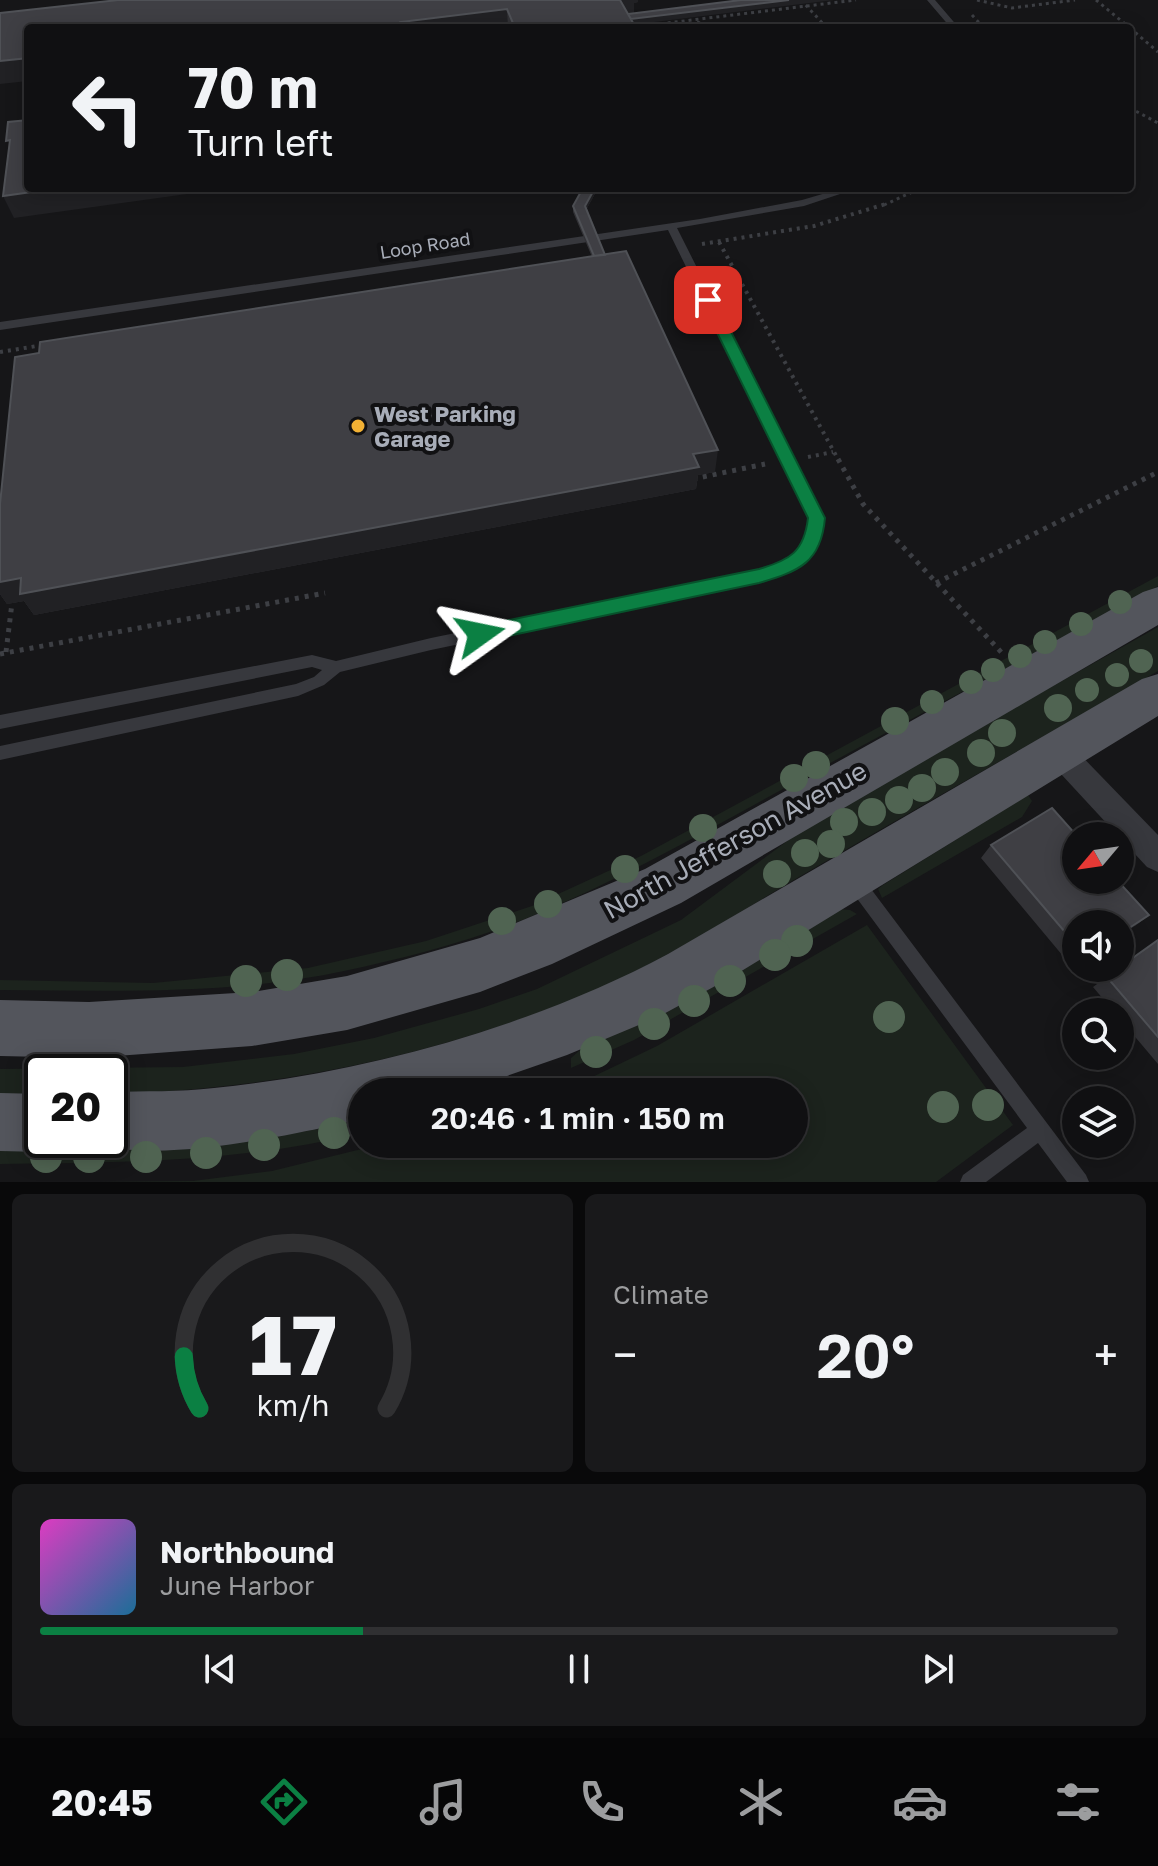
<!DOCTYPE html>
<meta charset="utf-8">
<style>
:root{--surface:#101012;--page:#19191b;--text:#f1f3f6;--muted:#9c9d9f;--line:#303032;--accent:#0b8043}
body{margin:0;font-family:"Golos Text",sans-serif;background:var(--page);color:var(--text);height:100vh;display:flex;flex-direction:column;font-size:30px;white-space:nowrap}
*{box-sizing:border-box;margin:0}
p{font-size:26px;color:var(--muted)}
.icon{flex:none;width:44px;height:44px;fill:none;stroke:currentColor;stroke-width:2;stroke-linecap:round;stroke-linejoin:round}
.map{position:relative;height:1182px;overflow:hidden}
.side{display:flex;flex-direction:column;gap:12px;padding:12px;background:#09090a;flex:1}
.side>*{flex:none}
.guide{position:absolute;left:24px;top:24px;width:1110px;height:168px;border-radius:8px;box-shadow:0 4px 20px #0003,0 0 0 2px var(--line);background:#101012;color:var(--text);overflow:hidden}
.needle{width:52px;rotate:241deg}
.tools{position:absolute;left:1062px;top:822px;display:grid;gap:16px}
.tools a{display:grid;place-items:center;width:72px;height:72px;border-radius:50%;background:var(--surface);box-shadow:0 4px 20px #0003,0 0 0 2px var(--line);font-size:40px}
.speed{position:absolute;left:24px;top:1054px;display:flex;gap:16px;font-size:40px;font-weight:700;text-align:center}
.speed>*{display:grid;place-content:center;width:104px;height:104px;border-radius:50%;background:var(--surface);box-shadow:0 4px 20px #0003,0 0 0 2px var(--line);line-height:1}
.speed .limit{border:4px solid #111;border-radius:12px;background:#fff;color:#111}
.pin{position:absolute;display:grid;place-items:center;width:68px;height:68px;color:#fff;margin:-34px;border-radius:16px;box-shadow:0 4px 12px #0006}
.me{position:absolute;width:88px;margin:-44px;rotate:78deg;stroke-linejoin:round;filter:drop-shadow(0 0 6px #0008)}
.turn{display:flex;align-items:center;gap:28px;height:168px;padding:0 32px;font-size:36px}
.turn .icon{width:104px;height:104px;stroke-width:2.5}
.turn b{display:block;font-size:56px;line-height:68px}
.big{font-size:60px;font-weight:600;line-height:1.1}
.side .widget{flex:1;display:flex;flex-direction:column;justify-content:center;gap:12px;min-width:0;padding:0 28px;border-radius:12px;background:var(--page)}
.side .dial{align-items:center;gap:0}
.dial svg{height:208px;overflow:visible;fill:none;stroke:var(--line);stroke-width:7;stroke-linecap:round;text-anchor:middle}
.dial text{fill:var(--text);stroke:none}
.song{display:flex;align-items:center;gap:24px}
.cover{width:96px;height:96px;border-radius:12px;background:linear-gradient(135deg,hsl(310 70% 55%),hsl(200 70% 35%))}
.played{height:8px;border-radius:4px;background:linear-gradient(90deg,var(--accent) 30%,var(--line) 30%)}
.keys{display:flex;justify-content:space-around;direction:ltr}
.heat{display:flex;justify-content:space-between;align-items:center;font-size:44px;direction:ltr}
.side .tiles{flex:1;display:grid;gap:12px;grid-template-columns:1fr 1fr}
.widget:last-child{grid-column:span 2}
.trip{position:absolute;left:348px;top:1078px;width:460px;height:80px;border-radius:40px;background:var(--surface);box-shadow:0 4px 20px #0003,0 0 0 2px var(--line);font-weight:600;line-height:80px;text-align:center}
.dock{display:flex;height:128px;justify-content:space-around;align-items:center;background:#060607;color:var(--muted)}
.dock .icon{width:56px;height:56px}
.dock .on{color:var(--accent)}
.dock b{font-size:36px;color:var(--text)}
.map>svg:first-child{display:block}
</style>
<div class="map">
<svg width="1158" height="1182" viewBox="0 0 1158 1182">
<rect width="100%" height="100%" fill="#161618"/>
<path fill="#1c231d" d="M1158,576V586C1046,647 933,707 821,768C724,821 628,877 525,919C467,942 405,958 344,971C231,995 115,991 0,990V980L153,983L308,968L426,941L532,906L641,856Z
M1158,627V671C1047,735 934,798 823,863C741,910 662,964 574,999C424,1059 271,1089 110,1094V1072H42V1094H0V1069L183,1067L294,1054L374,1038L479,1009L537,989L681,920L821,816Z
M1028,795L1032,801L1022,817L882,898L878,889L883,885Z
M838,909L850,910L857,914L634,1040L571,1068V1058L579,1051L641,1021Z
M867,925L1013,1125L936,1182H96L193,1181L272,1171L382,1144H794V1092H561L657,1046Z
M362,1119V1133C243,1162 122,1163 0,1164V1149C123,1150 242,1149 362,1119Z"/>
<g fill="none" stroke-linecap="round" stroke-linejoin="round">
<path stroke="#3d3f44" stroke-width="3" stroke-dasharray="3 4" stroke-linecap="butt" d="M801,0L827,28
M977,0L1012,8L1075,0
M1096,0L1130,28
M972,15L984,28
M697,22L715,28
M626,28L856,0
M1130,28L1158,52
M1130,108L1158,123
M884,205L921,188"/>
<path stroke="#3d3f44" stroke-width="4" stroke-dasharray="3 5" stroke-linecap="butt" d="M719,242L839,461
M702,244L814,226L889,203
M0,352L43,345
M808,457L833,452"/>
<path stroke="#3d3f44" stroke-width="5" stroke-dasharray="4 6" stroke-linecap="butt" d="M838,459L863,504L1002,653
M693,479L765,464
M936,583L1158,472
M6,652L12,603
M0,654L325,593"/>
<path fill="#37383d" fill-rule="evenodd" d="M927,0H935L959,28H951Z
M843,188H858L804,206L677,228L823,518C816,561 797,569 759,581L431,650L340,672L324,685L298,696L0,760V746L296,684L314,677L322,670L312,667L0,729V715L312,655L336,661L431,638L759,571C791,560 804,552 809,518L668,230L0,330V322L700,219L802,200Z
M856,875L862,877L1086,1175L1089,1182H1067L1038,1143L986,1182H960L963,1175L1027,1128L850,889L848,883L850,877Z"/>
<path fill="#37383d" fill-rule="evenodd" d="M1059,739L1069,743L1158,835V872L1147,867L1049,761L1045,752L1049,743Z"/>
<path fill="#53555c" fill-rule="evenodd" d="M1158,587V625L681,903L552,964L480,992L347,1030L252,1046L89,1058L0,1056V1000L89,1002L252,992L347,976L480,938L645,869L1143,592Z
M1158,674V716L730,978L658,1017L567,1055L461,1092H362V1119C296,1134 151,1167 90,1141L110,1140V1092C145,1091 179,1092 214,1088C365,1073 534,1026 668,954L1142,679Z
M0,1093L42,1094V1140H64L62,1143L42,1152L0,1151Z"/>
</g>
<g fill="#506452">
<circle cx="1120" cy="602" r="12"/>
<circle cx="1081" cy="624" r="12"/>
<circle cx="1045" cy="642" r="12"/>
<circle cx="1020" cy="656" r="12"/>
<circle cx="1141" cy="661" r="12"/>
<circle cx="993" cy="670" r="12"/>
<circle cx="1117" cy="675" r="12"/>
<circle cx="971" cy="682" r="12"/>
<circle cx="1087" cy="690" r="12"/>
<circle cx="932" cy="702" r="12"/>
<circle cx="1058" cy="708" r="14"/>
<circle cx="895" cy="721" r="14"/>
<circle cx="1002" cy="733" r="14"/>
<circle cx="981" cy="753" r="14"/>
<circle cx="816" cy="765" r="14"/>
<circle cx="945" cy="772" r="14"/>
<circle cx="794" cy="778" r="14"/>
<circle cx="922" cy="788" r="14"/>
<circle cx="899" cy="800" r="14"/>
<circle cx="872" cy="812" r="14"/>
<circle cx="844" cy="822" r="14"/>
<circle cx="703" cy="828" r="14"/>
<circle cx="831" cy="844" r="14"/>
<circle cx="805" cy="853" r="14"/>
<circle cx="625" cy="869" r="14"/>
<circle cx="777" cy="874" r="14"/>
<circle cx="548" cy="904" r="14"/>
<circle cx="502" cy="921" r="14"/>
<circle cx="797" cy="941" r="16"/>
<circle cx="775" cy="955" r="16"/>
<circle cx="287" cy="975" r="16"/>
<circle cx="246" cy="981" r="16"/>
<circle cx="730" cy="981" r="16"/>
<circle cx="694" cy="1001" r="16"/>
<circle cx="889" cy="1017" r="16"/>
<circle cx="654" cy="1024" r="16"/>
<circle cx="596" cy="1052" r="16"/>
<circle cx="988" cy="1105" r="16"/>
<circle cx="943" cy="1107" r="16"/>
<circle cx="334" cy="1133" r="16"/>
<circle cx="264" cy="1145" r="16"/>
<circle cx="206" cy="1153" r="16"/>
<circle cx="46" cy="1157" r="16"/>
<circle cx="89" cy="1157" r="16"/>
<circle cx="146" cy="1157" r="16"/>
</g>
<path fill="#323236" d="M638,2L634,3V24L636,28H28Z
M597,190L586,210L605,255L715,472L698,475L696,489L34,615L24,601L7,604L0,594V504L592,257L573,212V206Z
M991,845L1149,915L1135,926L1076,924V966L1073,968L981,858Z
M1158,940V1064L1120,1019V1012H1114L1093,987Z"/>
<path fill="#212124" d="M619,0H638V2L634,3V18L622,20Z
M789,0H834L622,26V20Z
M507,9L508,28H402L401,22Z
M28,58V81L0,84V61Z
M60,188H230L14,218L3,196Z
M595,188H598L597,190L585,212V206Z
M718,450L715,472L698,475L696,489L34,615L24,601L7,604L0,594V582Z
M1149,915L1135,926L1120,936V934Z"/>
<path fill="#3f3f44" stroke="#4f5156" stroke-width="2" d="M118,0H620L636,28H515L507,9L401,22L407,28H28V58L0,61V13Z
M741,0H789L631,19L628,14Z
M28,120V188H60L3,196L10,140L6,141L8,122Z
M583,188H595L585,206L605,255L594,256L573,206Z
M626,251L718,450L693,454L699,467L20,594L21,578L0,582V504L15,357L39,353L40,342Z
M1052,808L1077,836H1076V880H1117L1149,915L1120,934V924H1076V945L991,845Z
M1158,940V1037L1106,976L1118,968H1120V967Z"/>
<path fill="#0b8043" stroke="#07532c" stroke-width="2" d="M708,296L715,300L825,518C821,563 799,571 759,583L480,642L473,639L470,634L473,628L480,626L759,569C790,560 804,552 808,518L701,300Z"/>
<circle fill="#f2b134" stroke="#111113" stroke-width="3" cx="358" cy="426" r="8"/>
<g text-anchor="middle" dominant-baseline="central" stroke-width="8" stroke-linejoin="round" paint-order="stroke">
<g font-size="18" fill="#a8adb8" stroke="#111113">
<text transform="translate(425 245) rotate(-9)">Loop Road</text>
</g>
<g font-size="22" font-weight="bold" fill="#a8adb8" stroke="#111113" text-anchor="start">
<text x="374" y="413">West Parking<tspan x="374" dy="25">Garage</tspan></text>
</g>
<g font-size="26" fill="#a8adb8" stroke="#111113">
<text transform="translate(735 840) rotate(-29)">North Jefferson Avenue</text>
</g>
</g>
</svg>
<div class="tools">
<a><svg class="needle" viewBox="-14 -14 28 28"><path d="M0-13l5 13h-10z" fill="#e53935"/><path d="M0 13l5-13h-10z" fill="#9c9d9f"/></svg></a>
<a><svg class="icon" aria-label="sound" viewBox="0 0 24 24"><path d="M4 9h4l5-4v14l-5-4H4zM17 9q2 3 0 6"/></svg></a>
<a><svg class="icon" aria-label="search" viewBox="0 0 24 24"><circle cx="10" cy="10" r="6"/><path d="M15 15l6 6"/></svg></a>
<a><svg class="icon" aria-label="layers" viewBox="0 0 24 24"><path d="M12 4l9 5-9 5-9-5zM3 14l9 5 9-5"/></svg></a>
</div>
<div class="speed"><div class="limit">20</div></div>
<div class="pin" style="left:708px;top:300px;background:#d93025"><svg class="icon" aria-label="arrive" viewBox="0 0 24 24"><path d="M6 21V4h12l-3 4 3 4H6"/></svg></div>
<svg class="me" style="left:480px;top:634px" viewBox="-20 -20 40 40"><path d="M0-17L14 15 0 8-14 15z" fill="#0b8043" stroke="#fff" stroke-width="4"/></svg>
<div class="trip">20:46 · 1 min · 150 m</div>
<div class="guide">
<div class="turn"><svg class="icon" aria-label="left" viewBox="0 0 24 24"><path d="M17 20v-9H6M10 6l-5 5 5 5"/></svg><div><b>70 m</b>Turn left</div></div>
</div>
</div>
<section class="side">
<div class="tiles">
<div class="widget dial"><svg viewBox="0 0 100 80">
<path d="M14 69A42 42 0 1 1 86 69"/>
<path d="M14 69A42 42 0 0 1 8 49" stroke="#0b8043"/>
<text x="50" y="56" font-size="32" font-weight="700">17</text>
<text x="50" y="72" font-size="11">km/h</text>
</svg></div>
<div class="widget"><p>Climate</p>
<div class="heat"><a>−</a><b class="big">20°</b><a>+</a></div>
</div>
<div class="widget">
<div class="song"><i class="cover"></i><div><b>Northbound</b><p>June Harbor</p></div></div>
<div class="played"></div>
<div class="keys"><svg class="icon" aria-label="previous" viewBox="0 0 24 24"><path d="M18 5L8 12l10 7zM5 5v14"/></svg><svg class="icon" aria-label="pause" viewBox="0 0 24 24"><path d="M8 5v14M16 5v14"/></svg><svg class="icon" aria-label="next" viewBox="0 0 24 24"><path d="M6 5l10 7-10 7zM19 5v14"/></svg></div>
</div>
</div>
</section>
<nav class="dock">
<b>20:45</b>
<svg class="icon on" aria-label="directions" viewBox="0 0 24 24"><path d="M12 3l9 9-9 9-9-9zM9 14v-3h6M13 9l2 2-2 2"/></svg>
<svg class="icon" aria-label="music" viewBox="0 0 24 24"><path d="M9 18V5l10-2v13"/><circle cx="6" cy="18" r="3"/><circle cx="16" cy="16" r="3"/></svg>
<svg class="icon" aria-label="phone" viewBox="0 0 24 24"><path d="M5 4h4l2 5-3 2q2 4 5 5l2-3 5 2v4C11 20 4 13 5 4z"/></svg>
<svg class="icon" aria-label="climate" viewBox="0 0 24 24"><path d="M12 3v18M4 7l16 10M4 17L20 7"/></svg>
<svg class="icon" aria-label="car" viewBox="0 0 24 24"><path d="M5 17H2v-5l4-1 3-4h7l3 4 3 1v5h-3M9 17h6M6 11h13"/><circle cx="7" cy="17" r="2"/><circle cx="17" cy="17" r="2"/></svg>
<svg class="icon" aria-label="filters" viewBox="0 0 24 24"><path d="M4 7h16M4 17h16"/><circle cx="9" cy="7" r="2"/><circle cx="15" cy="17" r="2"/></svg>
</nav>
